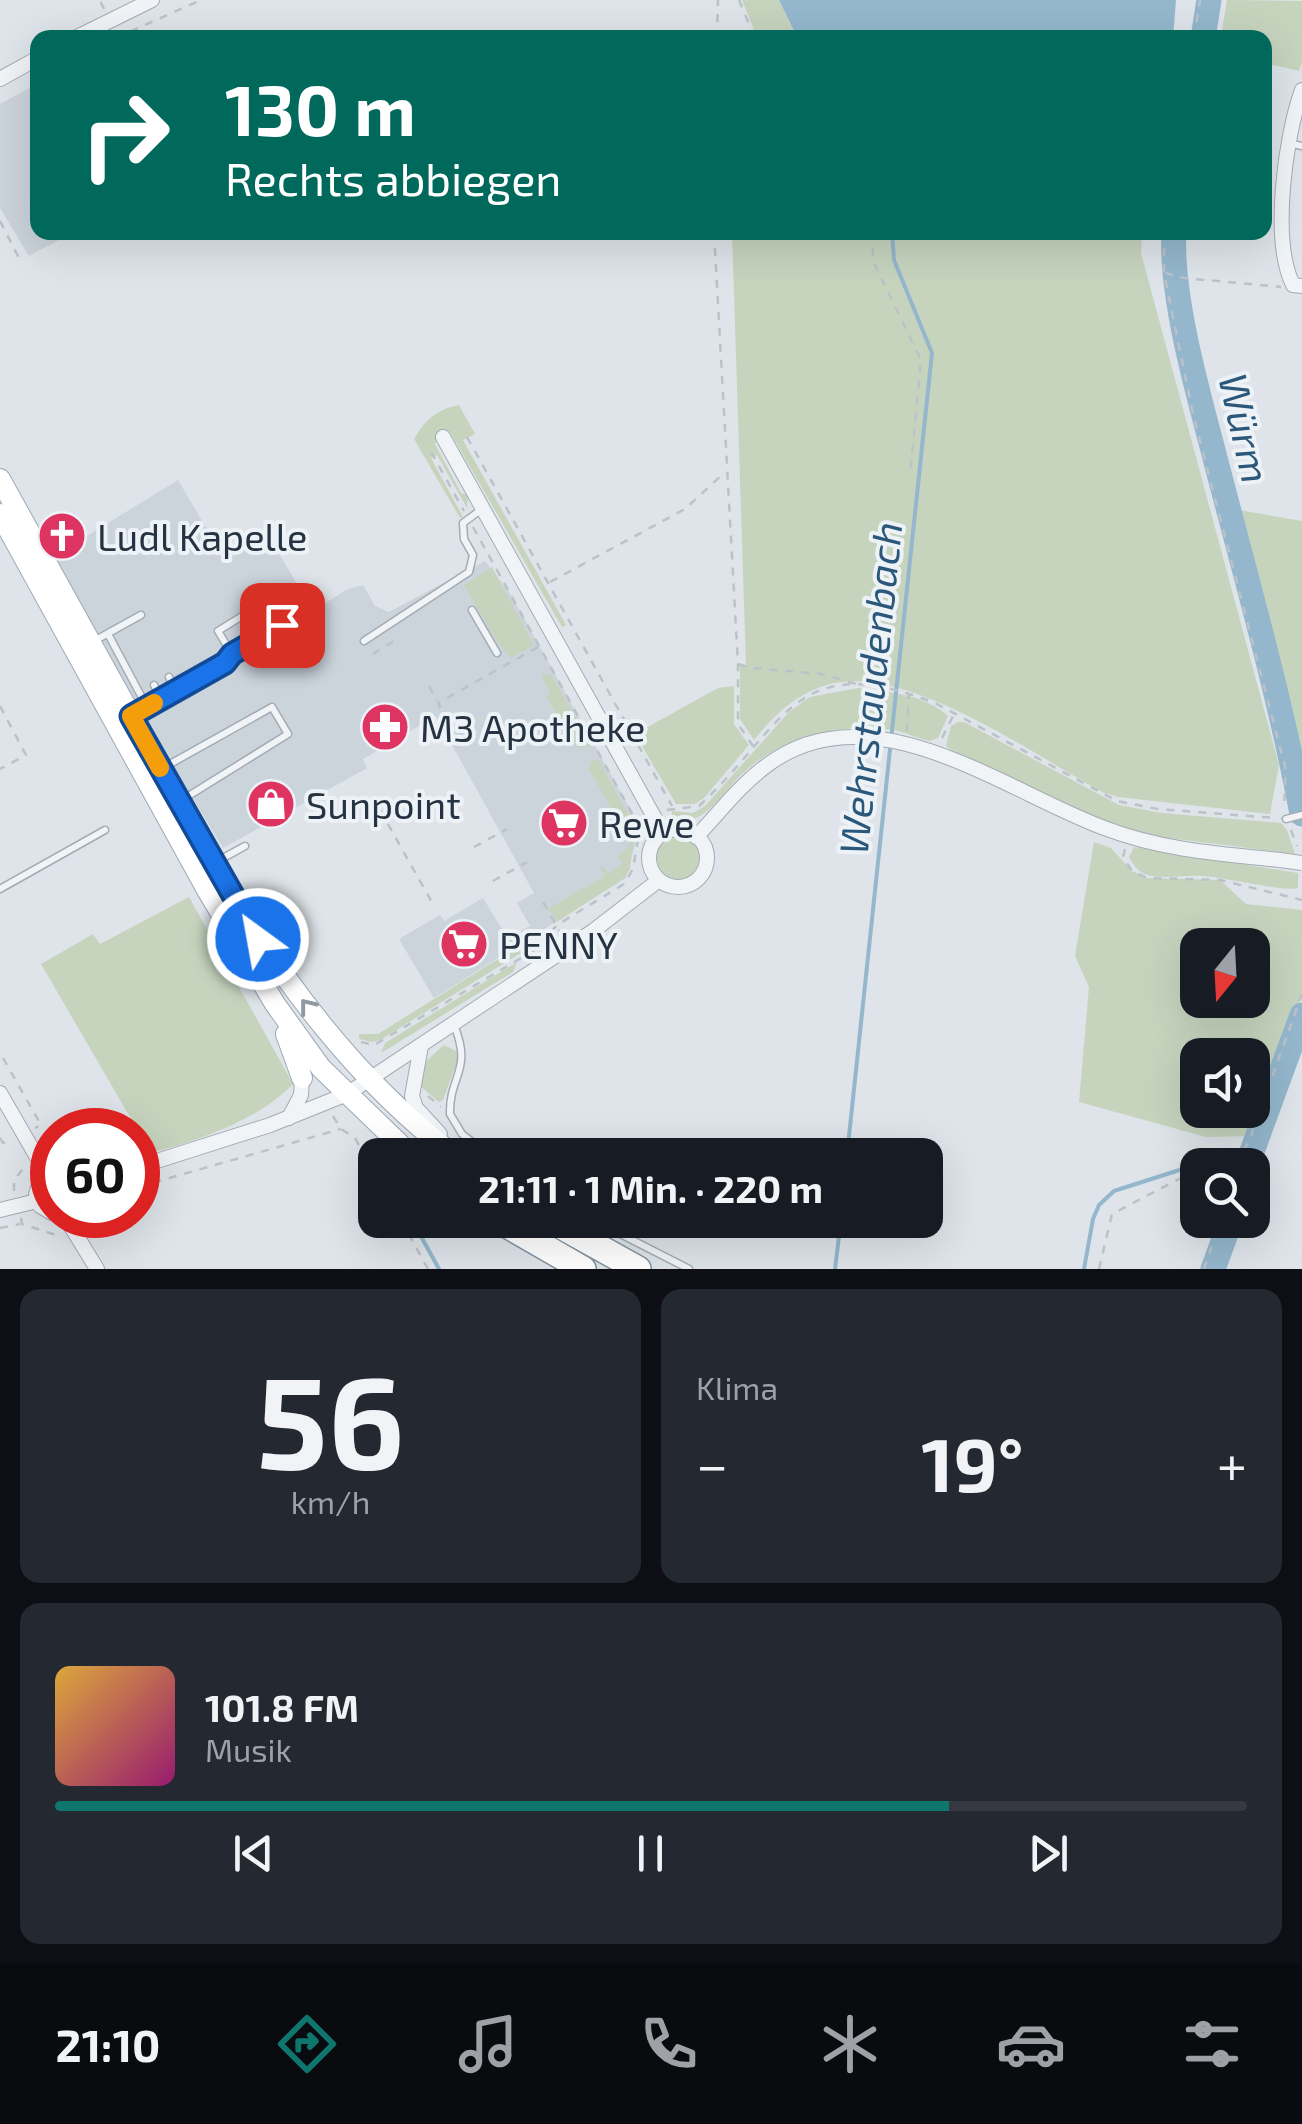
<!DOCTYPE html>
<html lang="de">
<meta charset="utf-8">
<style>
:root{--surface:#171b24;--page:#242831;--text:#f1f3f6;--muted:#9ea1a6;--line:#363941;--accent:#0f766e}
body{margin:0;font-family:"Exo 2",sans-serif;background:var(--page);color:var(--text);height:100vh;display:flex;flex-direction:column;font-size:38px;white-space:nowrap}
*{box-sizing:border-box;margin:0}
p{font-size:32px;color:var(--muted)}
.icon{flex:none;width:55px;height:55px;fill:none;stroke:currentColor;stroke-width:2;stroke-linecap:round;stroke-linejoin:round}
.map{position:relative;height:1269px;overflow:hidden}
.panel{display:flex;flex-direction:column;gap:20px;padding:20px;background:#0d0f14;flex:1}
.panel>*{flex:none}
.guide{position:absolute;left:30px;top:30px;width:1242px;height:210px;border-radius:20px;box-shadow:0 10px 40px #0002;background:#00695c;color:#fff;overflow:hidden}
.needle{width:65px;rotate:198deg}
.controls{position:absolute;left:1180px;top:928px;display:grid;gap:20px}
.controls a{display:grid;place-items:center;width:90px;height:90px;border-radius:20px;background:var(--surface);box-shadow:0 10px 40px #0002;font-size:50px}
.speed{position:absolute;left:30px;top:1108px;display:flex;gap:20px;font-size:50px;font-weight:700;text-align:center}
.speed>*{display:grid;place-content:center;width:130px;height:130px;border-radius:50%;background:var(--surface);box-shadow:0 10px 40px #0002;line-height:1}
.speed .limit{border:15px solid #d22;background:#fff;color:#111}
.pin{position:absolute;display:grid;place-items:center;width:85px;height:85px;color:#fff;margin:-42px;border-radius:20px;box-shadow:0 5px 15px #0006}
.me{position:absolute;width:110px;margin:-55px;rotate:328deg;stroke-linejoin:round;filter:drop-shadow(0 0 8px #0008)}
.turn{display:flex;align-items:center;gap:35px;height:210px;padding:0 30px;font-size:45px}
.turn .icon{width:130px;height:130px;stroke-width:2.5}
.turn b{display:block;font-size:70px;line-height:85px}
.big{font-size:75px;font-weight:700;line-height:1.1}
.panel .widget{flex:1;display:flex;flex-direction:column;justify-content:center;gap:15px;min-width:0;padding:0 35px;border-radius:20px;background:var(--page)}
.panel .dial{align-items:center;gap:0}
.dial b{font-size:130px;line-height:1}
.song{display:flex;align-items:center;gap:30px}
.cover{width:120px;height:120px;border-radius:15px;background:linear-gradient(135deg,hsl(40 70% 55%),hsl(320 70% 35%))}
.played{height:10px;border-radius:5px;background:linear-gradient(90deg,var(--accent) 75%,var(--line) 75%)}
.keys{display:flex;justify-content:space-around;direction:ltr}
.heat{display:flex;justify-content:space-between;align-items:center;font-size:55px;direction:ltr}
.panel .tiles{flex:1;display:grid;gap:20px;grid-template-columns:1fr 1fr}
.widget:last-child{grid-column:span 2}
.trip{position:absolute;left:358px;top:1138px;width:585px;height:100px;border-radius:20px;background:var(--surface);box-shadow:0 10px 40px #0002;font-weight:700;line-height:100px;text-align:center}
.tab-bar{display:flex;height:160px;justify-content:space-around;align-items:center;background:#090b0e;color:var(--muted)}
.tab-bar .icon{width:70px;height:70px}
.tab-bar .active{color:var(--accent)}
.tab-bar b{font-size:45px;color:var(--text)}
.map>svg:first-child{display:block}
</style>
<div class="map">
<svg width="1302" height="1269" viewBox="0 0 1302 1269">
<rect width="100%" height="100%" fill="#dee4e9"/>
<path fill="#cbd3db" d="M37,84L38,232L72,233L29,256L0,208V104Z
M178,480L221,553L265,530L313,611L346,590L363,585L375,606L389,612L485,561L511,595L640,827L626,878L434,998L399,939L440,915L444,921L483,898L508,939L530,926L517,903L534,893L436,716L363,759L367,768L223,848L91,631L51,558Z"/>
<path fill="#c6d4be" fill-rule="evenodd" d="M742,0H779L797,37H757Z
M1227,0L1302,1V62L1299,71L1265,63V38L1221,37Z
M732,233H1142L1141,253L1279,765L1270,814L1118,797L1102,792C1035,755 918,673 842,682C805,686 776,712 754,740L740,719V665H746Z
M459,405L475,434L463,440L566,625L562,627L450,432L437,439L435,444L461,493L468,495L467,508L437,455L431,458L463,517L460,518L414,439C426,419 436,410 459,405Z
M1239,510L1302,521V774Z
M492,567L534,645L511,658L496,640L464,585Z
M546,674L552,676L590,744L585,748L576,747L546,696L551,693L541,676Z
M734,686V724L749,745L704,798L695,804H676L635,734L718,688Z
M858,688C888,692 924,694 948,716L938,738L930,741C917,738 905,732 893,730C839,722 779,737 740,776C724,792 709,817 687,821L672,816V811L693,813L705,806L789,712L810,697Z
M958,722H964L1119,805L1162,813L1281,823L1287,830L1295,854L1145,835L1110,823L965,760L946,746L951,726Z
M598,759L635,827L630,869L624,878L557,922L549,908L605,876L600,867L602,865L608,874L623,864L618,856L628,848L629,841L589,769L592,761Z
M657 858a21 21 0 1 1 42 0a21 21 0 1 1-42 0Z
M1094,842L1111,848L1132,871L1147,878L1220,880L1246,904L1302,910V995L1251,1136L1206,1137L1079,1102L1089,987L1075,956ZM1198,945H1252V1000H1198ZM1198,1055H1252V1110H1198Z
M1134,847L1298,873V888C1283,892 1224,877 1202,876C1184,875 1162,880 1145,874C1137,871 1133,864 1129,857Z
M189,897L293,1084C257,1121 200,1140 151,1153L41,964L93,934L100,944Z
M515,935L521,953L380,1040L372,1042L359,1039V1034H378L511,951L507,939Z
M517,962L513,972L381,1053L385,1043Z
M444,1045L456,1051L458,1059L443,1100L439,1102L420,1086L425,1062Z"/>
<path fill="#94b7cd" d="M779,0H1176L1173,38L797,37Z"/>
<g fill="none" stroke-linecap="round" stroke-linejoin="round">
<path stroke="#94b7cd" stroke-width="4" d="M372,1151L375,1156
M847,1155L932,353L894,260L892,232
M412,1220L439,1269
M835,1269L841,1220
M1084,1269L1093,1219L1099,1205L1114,1191L1220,1157L1252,1155"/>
<path stroke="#94b7cd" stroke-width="25" d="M1203,38L1209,0
M1174,232C1170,293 1197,390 1213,450C1244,571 1279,691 1302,814
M1247,1165L1302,1015
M1213,1269L1231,1220"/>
<g stroke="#a3abb4" stroke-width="9">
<path id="lane" d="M1288,143L1302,146
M472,610L497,653
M108,634L147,707
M94,641L141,615
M364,641L469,572L473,555L464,539L463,523L482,509
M169,677L176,691
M154,685L162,699
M134,714L225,663L232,654L282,625L268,600L218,631L232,654
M163,768L272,707L288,734L182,800
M1286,819L1302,815
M216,862L245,846
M0,889L105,830
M454,1025C473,1071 449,1075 450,1114L462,1134L489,1155
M593,1220L689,1269"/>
</g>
<g stroke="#a3abb4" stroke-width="16">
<path id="street" d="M75,38L152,0
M0,79L38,58
M1302,90C1285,137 1271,240 1293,285L1302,286
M443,437L663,833
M649 858a29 29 0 1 1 58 0a29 29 0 1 1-58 0Z
M696,837C719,813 739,786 766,766C871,686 1005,792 1107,829C1162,850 1222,854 1280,860
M421,1046L412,1096L416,1108L440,1134
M0,1093L49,1178
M289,1118L301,1095L302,1078
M138,1167L270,1125L347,1094L593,931L659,880
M52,1177L39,1184L36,1195L40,1206L52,1213
M0,1210L37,1201
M64,1215L97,1269"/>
</g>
<g stroke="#9ca9b6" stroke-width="22">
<path id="primary" d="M0,479L221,878C283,982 357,1081 454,1155
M0,514L207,890L275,1004L321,1068L411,1155
M286,1034L302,1078"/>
</g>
<g stroke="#8393a1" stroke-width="28">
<path id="highway" d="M498,1220L583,1269
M550,1220L638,1269"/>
</g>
<path stroke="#bcc2c8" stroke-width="2.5" stroke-dasharray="8 8" stroke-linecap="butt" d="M739,0L755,38
M104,9L101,3L106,0
M116,38L201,0
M717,38L718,0
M1194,38L1200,0
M0,221L19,258
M714,232L738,664V724L753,746
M871,232L874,263L921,360L910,476
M1164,232V273L1193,414L1286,770L1284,808
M1165,273L1184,278L1281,287
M467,437L672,806
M431,452L464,511
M473,527L639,826
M550,582L685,509L724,473
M373,654L400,637
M738,664L752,668L822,674L856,684
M429,686L437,701
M0,706L26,755L0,769
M448,722L438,703L538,647
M907,731L909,694
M942,738L954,714
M380,810L434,906
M667,810L699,806C786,726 794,646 937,704L1117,801L1158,809L1275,818
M1291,830L1297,846
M474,847L507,829
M1125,849L1123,857L1132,871L1147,878L1220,880L1302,900
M493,881L527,862
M543,902L562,935
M361,1042L374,1045L533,951L557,925L624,884L633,869L640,827L643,825
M3,1058L41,1125L35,1128
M428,1096L441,1107
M333,1116L341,1129L355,1138L375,1174
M0,1138L3,1143L10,1140
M1237,1165L1251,1136L1302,994
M138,1187L341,1129
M14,1191V1181L24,1167
M21,1218L22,1224L56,1235
M401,1220L428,1269
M0,1228L20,1224
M1099,1269L1112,1214L1179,1179L1198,1174
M1204,1269L1221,1220"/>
<use href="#lane" stroke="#f1f4f7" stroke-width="6"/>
<use href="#street" stroke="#f1f4f7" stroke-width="14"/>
<use href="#primary" stroke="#fff" stroke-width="20"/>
<use href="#highway" stroke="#fff" stroke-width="25"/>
<g stroke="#a3abb4" stroke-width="16" stroke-linecap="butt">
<path id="street-bridge" d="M1280,860L1302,863"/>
</g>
<use href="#street-bridge" stroke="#f1f4f7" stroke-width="14"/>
</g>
<defs><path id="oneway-chevron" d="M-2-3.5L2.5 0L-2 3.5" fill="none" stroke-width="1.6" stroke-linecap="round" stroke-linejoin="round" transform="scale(2.5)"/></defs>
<use stroke="#9299a0" href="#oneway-chevron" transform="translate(307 1006) rotate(-128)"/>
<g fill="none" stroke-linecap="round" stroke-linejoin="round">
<g stroke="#114b97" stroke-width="25">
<path id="route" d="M258,939L131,716L225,663L232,654L282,625"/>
</g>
<use href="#route" stroke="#1a73e8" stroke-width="18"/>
<path stroke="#f59e0b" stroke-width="18" d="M154,703L131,716L160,768"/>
</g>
<defs>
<g id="church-disc" transform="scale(2.5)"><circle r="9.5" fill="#dd3462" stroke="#edf2f7"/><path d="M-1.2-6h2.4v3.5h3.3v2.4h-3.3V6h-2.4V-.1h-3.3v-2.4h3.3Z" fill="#fff"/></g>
<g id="pharmacy-disc" transform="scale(2.5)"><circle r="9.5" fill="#dd3462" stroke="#edf2f7"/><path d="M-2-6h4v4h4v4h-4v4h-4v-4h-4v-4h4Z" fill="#fff"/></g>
<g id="shop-disc" transform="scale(2.5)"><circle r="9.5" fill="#dd3462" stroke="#edf2f7"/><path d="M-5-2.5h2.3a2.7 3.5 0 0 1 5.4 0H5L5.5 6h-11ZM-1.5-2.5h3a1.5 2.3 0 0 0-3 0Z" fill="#fff"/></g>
<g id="supermarket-disc" transform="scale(2.5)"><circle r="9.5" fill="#dd3462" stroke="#edf2f7"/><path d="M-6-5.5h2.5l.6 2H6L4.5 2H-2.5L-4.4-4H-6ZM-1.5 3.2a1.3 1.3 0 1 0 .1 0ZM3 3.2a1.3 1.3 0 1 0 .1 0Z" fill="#fff"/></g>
</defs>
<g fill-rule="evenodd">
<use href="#church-disc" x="62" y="536"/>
<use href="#pharmacy-disc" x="385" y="727"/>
<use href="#shop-disc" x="271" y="804"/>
<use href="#supermarket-disc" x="564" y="823"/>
<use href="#supermarket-disc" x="464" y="944"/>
</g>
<g text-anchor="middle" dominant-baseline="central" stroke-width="8" stroke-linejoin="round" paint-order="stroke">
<g font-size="38" fill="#253342" stroke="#edf2f7" text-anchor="start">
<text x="97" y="536">Ludl Kapelle</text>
<text x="420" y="727">M3 Apotheke</text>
<text x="306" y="804">Sunpoint</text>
<text x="599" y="823">Rewe</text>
<text x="499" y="944">PENNY</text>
</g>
<g font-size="40" font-style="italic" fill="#2b587a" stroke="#edf2f7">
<text transform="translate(1246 428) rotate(77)">Würm</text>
<text transform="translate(869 688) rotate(-84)">Wehrstaudenbach</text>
</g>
</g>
</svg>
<div class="controls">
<a><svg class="needle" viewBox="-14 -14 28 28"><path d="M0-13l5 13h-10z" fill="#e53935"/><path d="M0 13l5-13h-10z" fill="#9ea1a6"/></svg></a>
<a><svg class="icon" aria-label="sound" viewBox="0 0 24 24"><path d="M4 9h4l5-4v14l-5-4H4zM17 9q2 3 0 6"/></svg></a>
<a><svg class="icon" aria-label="search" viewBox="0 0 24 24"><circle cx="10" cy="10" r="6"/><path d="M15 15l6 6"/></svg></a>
</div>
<div class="speed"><div class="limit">60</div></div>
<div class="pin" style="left:282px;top:625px;background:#d93025"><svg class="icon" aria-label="arrive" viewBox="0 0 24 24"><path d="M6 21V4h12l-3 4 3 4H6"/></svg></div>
<svg class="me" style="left:258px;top:939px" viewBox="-20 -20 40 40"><circle r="17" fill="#1a73e8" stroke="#fff" stroke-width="3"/><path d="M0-11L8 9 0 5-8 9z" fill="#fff"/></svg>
<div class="trip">21:11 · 1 Min. · 220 m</div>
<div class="guide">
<div class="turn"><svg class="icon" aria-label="right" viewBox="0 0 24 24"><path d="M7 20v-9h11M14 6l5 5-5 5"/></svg><div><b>130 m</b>Rechts abbiegen</div></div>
</div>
</div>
<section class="panel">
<div class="tiles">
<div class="widget dial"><b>56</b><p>km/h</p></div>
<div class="widget"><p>Klima</p>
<div class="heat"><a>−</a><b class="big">19°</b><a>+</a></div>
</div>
<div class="widget">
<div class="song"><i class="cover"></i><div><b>101.8 FM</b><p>Musik</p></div></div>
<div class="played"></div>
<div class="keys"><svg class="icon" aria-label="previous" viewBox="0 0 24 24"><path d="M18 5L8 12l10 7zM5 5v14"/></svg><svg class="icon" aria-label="pause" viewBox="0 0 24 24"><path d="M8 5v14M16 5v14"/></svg><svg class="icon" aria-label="next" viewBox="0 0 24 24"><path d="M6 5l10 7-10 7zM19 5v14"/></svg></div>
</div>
</div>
</section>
<nav class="tab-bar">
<b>21:10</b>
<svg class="icon active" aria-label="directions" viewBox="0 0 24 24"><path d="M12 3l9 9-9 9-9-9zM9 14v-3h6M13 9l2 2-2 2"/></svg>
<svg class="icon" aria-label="music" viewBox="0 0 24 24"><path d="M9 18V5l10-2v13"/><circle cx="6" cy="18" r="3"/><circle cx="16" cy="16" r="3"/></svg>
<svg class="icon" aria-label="phone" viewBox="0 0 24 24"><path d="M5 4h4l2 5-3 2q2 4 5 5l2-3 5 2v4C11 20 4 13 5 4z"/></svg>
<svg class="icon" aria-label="climate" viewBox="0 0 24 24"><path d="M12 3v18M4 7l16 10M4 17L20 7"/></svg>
<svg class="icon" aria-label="car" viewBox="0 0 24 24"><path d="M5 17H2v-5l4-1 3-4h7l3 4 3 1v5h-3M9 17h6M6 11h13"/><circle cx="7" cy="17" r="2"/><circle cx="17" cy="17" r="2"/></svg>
<svg class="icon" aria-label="filters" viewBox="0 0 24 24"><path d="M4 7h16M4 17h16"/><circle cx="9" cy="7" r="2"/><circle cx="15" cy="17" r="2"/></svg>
</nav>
